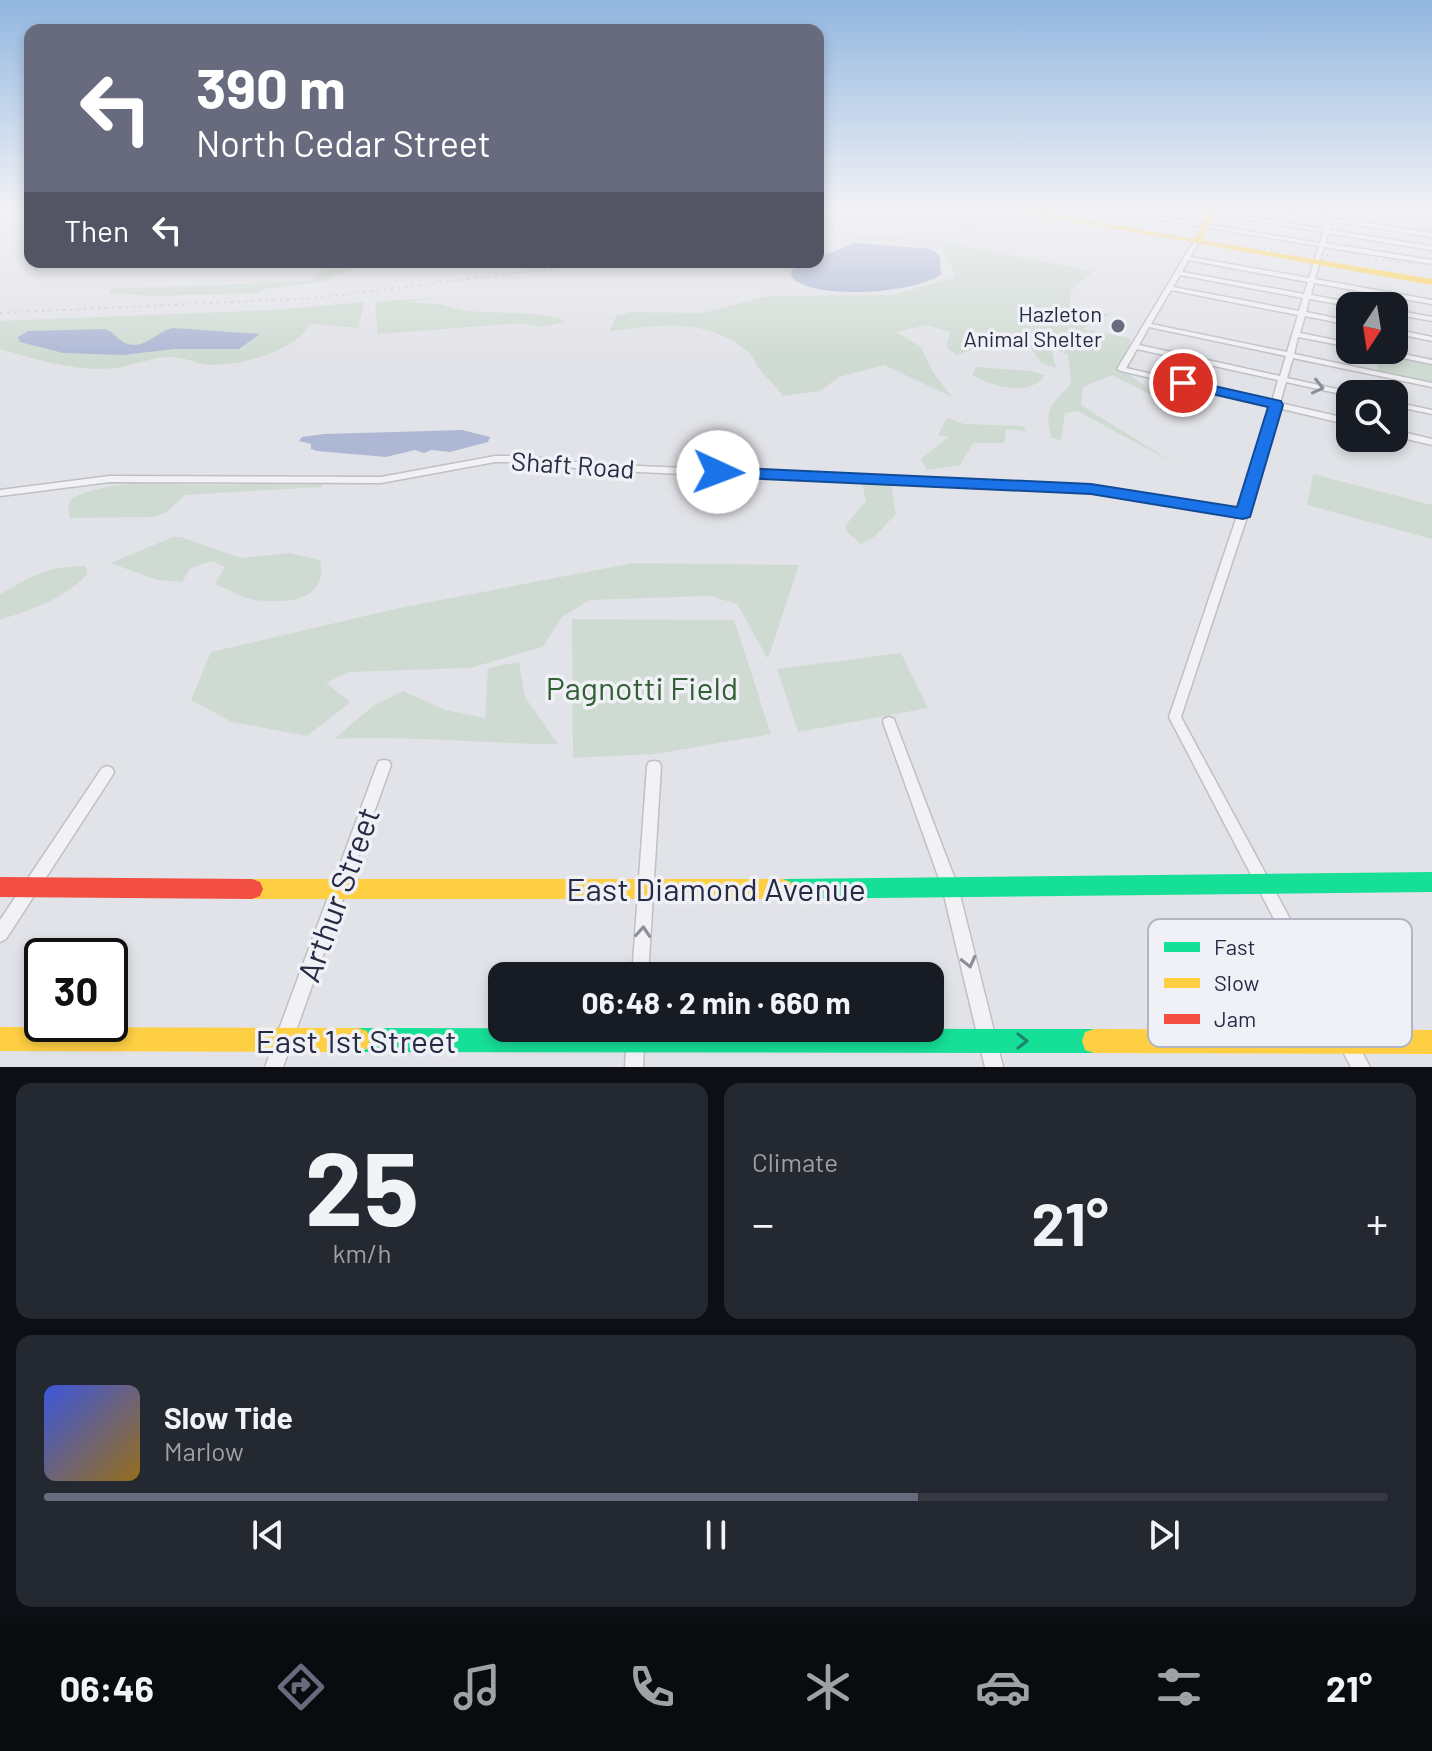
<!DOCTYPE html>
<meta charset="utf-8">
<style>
:root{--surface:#171b24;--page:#242831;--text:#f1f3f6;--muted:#9ea1a6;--line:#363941;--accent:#686b7d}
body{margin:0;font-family:Barlow,sans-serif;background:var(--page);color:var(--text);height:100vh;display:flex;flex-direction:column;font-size:30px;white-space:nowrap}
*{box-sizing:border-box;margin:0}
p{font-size:26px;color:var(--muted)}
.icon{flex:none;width:44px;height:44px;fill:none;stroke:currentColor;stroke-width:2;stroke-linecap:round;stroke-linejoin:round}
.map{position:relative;height:1067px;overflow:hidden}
.drawer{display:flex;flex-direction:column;gap:16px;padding:16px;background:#0d0f14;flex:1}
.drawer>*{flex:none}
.guide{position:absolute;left:24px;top:24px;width:800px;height:244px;border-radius:16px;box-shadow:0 4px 12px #0003;background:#686b7d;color:#fff;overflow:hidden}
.needle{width:52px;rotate:192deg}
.controls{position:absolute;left:1336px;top:292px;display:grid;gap:16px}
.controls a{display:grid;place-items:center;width:72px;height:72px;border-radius:16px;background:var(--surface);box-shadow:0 4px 12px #0003;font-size:40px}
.speed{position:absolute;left:24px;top:938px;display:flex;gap:16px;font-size:40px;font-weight:700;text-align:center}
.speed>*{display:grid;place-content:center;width:104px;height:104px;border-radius:50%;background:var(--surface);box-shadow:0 4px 12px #0003;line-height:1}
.speed .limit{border:4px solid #111;border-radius:12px;background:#fff;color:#111}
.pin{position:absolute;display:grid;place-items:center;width:68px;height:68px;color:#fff;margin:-34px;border:4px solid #fff;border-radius:50%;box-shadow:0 2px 8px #0007}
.me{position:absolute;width:88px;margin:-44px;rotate:92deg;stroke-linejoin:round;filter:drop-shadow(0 0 6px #0008)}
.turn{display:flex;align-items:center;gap:28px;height:168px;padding:0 40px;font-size:36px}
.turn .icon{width:104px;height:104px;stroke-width:2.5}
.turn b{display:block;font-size:56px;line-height:68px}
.then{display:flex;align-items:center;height:76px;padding:0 40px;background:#0003;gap:16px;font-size:30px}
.big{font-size:60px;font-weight:700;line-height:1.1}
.drawer .tile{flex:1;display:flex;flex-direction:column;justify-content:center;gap:12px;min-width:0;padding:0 28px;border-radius:16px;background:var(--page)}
.drawer .dial{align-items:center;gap:0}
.dial b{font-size:104px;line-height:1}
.song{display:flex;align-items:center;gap:24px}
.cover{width:96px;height:96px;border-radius:12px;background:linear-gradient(135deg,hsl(230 70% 55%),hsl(40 70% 35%))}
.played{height:8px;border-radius:4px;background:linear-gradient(90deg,var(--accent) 65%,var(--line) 65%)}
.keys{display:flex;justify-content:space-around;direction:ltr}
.heat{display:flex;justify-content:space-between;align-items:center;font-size:44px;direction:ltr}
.drawer .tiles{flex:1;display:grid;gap:16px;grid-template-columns:1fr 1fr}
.tile:last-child{grid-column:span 2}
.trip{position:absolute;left:488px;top:962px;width:456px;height:80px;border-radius:16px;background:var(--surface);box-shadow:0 4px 12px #0003;font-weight:700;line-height:80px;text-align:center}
.menu{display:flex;height:128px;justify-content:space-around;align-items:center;background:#090b0e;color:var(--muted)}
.menu .icon{width:56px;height:56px}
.menu .current{color:var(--accent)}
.menu b{font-size:36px;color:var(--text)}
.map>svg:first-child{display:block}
</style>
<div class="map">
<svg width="1432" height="1067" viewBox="0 0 1432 1067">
<rect width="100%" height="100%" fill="#e2e3e8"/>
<path fill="#cfdbd2" d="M818,211H906L922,217L818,228Z
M995,225L1113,237L979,227L978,230L987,237L890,232Z
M859,234C939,237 1015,257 1094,271L1071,290L1070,307L1110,314L1083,329L1130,338V375L1169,404L1112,375L1083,387L1081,405L1174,463L1077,411L1065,413L1061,441L1052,438C1043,408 1051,405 1071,384L1068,355L1051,347L1056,368L1042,363L1030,347L986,345L956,355L946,347L950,332L926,325L896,332L921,347L933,372L952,397L884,365L839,377L820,391L783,396C776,386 770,381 762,372C756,366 754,357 748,352C709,317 659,325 610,331L616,316L631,312L703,313L768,296L893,295L956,277L941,245L899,241L834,239L832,235Z
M329,262H387L359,266L325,281L265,289L258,293L152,296L110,293V289L310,281Z
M452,296L406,302L440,304L464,311L535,314L560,318L564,322L541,327L522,323L378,334L375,302Z
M365,302L358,328L300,323L310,325C293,352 242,365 211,365C199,365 187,358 175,357C154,356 135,365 115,368C79,373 35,359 0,349V321L274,310Z
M1380,353L1432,363V382L1377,370Z
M976,367L1031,371L1045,375C1030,398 991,386 972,375Z
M947,418L964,424L1022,426L1027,431L1006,429L1004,443H973L960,465L927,470L921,459L949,437L938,435Z
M1313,474L1432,505V539L1307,505Z
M285,481L322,483V487L185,495L167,512L155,517L70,518L68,507L72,498C116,477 163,485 209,485C235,485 260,483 285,481Z
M862,483H891L896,514L874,537L861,544L848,533L845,526L866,501Z
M173,537H181L241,558L290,553L320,560C329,601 287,604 256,600C243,599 228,589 215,584L225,567L211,561L191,568L182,582L158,580L110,563Z
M633,563L799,565L768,659L737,604L710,596L590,600L562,617L543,647L470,668L349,672L326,683L351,702L307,736L232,722L191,700L211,652L399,608Z
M86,566L87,574C66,599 29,610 0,620V594C35,575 44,567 86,566Z
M572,619L734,620L771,734L656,754L573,758Z
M901,653L928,708L798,732L777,669Z
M519,662L525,697L558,744C483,744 408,735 334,739L373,706L403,691L445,710L485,718L488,668Z"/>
<path fill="#aeb8d5" d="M855,243L931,249L940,256L941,275C912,293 818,301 792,278L791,271L799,264L818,262V258Z
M173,328L260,334L239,349H174L123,355L63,353L20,342L18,337L28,331L105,329C115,332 119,342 128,344C146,349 157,331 173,328Z
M462,430L490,437L488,442L450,452L431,450L424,453L415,450L386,457L317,451L311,449V444L299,441L302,437L324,434Z"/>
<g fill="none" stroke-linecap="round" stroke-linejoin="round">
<g stroke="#bfc0c6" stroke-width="3">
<path id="street" d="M1095,211H1100L1089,224H1085V222Z
M1108,211H1122L1320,243L1323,232L1196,211H1210L1324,229L1327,220L1273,211H1287L1327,217L1329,211H1335L1333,218L1432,233V237L1332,221L1329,230L1432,246V250L1328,233L1325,243L1432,260V264L1324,247L1315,279L1432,300V304L1314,283L1311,295L1359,304L1362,306H1350L1309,299L1306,312L1350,321V325L1305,316L1300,333L1350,343V347L1298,337L1294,354L1432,383V387L1293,358L1287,378L1350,392L1354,394H1350V396L1286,382L1280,403L1350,419V425L1278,408L1248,514L1181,717L1370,1067H1351L1169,717L1237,516L1091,492L593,470L523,462H495L381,483L110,482L0,496V490L110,476L381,477L495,456H523L593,464L1091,486L1239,510L1271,406L1121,371L1117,369L1194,241L1199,242L1190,257L1309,278L1319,246ZM1188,260L1308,282L1304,294L1182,272ZM1180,275L1303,298L1299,311L1173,287ZM1171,290L1298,315L1287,352L1151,324ZM1149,327L1286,356L1280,376L1139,345ZM1137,349L1278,380L1272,402L1126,368Z
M1426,211H1432V214L1426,212Z
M1394,310L1432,317V321L1394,314Z
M1394,329L1432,337V341L1394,333Z
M1370,350H1385L1432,360V364L1374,352Z
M1394,402L1432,410V414L1394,406Z
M1394,430L1432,439V445L1394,436Z
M889,717L894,719L895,722L958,887L1003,1067H985L942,887L883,722L884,719Z
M384,760L389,761L391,765L283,1067H265L377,765L379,761Z
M654,761L659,762L661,766L648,976H632L647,766L649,762Z
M107,766L112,768L114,772L112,776L6,939L0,942V920L102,768Z
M627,1028H645L643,1067H625Z"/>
</g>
<use href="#street" fill="#f2f2f4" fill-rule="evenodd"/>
<path fill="#16e098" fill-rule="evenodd" d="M1432,872V892L783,899L775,896L772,889L775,882L783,879Z
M358,1028L1094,1029L1103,1032L1106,1041L1103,1050L1094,1053L358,1052L349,1049L346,1040L349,1031Z"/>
<path fill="#ffcf43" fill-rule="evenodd" d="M1015,211H1032L1194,239L1209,211H1217L1201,240L1432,279V285Z
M252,879H783L791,882L794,889L791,896L783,899H252L244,896L241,889L244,882Z
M0,1027L358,1028L367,1031L370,1040L367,1049L358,1052L0,1051Z
M1094,1029L1432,1030V1054L1094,1053L1085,1050L1082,1041L1085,1032Z"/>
<path fill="#f24e42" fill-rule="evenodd" d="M0,877L252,879L260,882L263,889L260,896L252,899L0,897Z"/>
<path stroke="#cbcbcf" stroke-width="2" stroke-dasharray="2 5" stroke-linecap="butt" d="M818,233L899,222L968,220L1432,265
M0,313L316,298L605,262"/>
</g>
<defs><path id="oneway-chevron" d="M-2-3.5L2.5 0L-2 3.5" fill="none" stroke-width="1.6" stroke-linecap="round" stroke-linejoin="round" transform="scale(2)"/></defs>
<g stroke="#8c8e9c">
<use href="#oneway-chevron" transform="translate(1318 387) rotate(13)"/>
<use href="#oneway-chevron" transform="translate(643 932) rotate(-86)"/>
<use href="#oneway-chevron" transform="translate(969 962) rotate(76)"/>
</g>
<use stroke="#1e856e" href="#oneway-chevron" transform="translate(1022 1041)"/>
<linearGradient id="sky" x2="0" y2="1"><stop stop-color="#91b6e0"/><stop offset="0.58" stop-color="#f2f2f5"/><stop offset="1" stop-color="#f2f2f5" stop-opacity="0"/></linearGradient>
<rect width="1432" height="361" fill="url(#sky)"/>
<path fill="#1a73e8" stroke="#114b97" stroke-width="2" d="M1183,379L1281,401L1283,405L1250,517L1243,519L1091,494L718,477L709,472L718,467L1091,484L1237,507L1268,407L1178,386L1176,383Z"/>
<circle fill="#686b7d" stroke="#eff1f7" stroke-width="3" cx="1118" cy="326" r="8"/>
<g text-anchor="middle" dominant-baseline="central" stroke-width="7" stroke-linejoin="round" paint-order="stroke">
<g font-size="22" fill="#272a43" stroke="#eff1f7" text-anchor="end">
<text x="1102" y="313">Hazleton<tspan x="1102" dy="25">Animal Shelter</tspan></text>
</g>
<g font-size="26" fill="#272a43" stroke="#eff1f7">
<text transform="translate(573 464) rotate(4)">Shaft Road</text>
</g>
<g font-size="32" fill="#335f35" stroke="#eff1f7">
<text x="642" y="687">Pagnotti Field</text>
</g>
<g font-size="32" fill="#272a43" stroke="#eff1f7">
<text x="716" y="888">East Diamond Avenue</text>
<text transform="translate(337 894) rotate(-70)">Arthur Street</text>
<text x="356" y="1040">East 1st Street</text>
</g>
</g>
<rect x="1148" y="919" width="264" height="128" rx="12" fill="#eff1f7" stroke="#b3b5c1" stroke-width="2"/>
<rect x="1164" y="942" width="36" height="10" fill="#16e098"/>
<rect x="1164" y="978" width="36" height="10" fill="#ffcf43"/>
<rect x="1164" y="1014" width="36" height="10" fill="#f24e42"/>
<g font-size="22" fill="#272a43">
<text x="1214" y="955">Fast</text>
<text x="1214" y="991">Slow</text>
<text x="1214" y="1027">Jam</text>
</g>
</svg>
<div class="controls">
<a><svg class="needle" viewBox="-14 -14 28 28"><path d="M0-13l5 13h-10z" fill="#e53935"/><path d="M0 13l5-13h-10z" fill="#9ea1a6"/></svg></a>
<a><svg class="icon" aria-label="search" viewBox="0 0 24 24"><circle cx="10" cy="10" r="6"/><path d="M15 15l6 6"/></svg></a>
</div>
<div class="speed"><div class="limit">30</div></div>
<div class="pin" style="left:1183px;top:383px;background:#d93025"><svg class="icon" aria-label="arrive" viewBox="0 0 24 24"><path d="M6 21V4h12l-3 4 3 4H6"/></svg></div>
<svg class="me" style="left:718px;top:472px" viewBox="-20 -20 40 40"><circle r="19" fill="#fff"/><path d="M0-13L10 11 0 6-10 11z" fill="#1a73e8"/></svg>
<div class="trip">06:48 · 2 min · 660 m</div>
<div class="guide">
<div class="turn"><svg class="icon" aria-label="left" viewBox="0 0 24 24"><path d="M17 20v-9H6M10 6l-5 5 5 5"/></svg><div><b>390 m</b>North Cedar Street</div></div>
<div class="then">Then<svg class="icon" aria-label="left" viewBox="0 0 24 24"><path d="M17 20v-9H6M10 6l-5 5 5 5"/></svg></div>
</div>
</div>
<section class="drawer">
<div class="tiles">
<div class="tile dial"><b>25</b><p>km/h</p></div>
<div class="tile"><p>Climate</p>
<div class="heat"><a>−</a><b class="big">21°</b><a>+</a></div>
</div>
<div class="tile">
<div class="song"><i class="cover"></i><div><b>Slow Tide</b><p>Marlow</p></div></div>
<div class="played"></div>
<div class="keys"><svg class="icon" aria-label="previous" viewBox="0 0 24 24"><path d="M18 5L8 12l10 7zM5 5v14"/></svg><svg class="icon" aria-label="pause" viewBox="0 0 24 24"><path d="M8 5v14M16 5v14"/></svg><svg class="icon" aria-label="next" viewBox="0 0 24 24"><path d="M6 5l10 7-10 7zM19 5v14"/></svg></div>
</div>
</div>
</section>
<nav class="menu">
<b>06:46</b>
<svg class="icon current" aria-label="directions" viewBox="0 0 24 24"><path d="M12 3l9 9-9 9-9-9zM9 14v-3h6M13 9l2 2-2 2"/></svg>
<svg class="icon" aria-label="music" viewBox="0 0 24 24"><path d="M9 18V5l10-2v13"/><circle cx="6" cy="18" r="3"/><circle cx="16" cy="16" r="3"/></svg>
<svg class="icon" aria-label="phone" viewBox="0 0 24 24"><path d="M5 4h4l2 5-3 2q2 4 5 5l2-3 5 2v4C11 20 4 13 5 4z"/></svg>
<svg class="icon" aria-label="climate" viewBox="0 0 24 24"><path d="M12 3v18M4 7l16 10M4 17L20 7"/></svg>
<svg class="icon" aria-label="car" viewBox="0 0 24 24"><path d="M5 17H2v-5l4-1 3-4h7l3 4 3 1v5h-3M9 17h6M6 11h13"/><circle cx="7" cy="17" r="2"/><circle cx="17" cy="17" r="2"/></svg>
<svg class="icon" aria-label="filters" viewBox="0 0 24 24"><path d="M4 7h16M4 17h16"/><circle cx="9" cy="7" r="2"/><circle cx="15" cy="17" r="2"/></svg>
<b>21°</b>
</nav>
